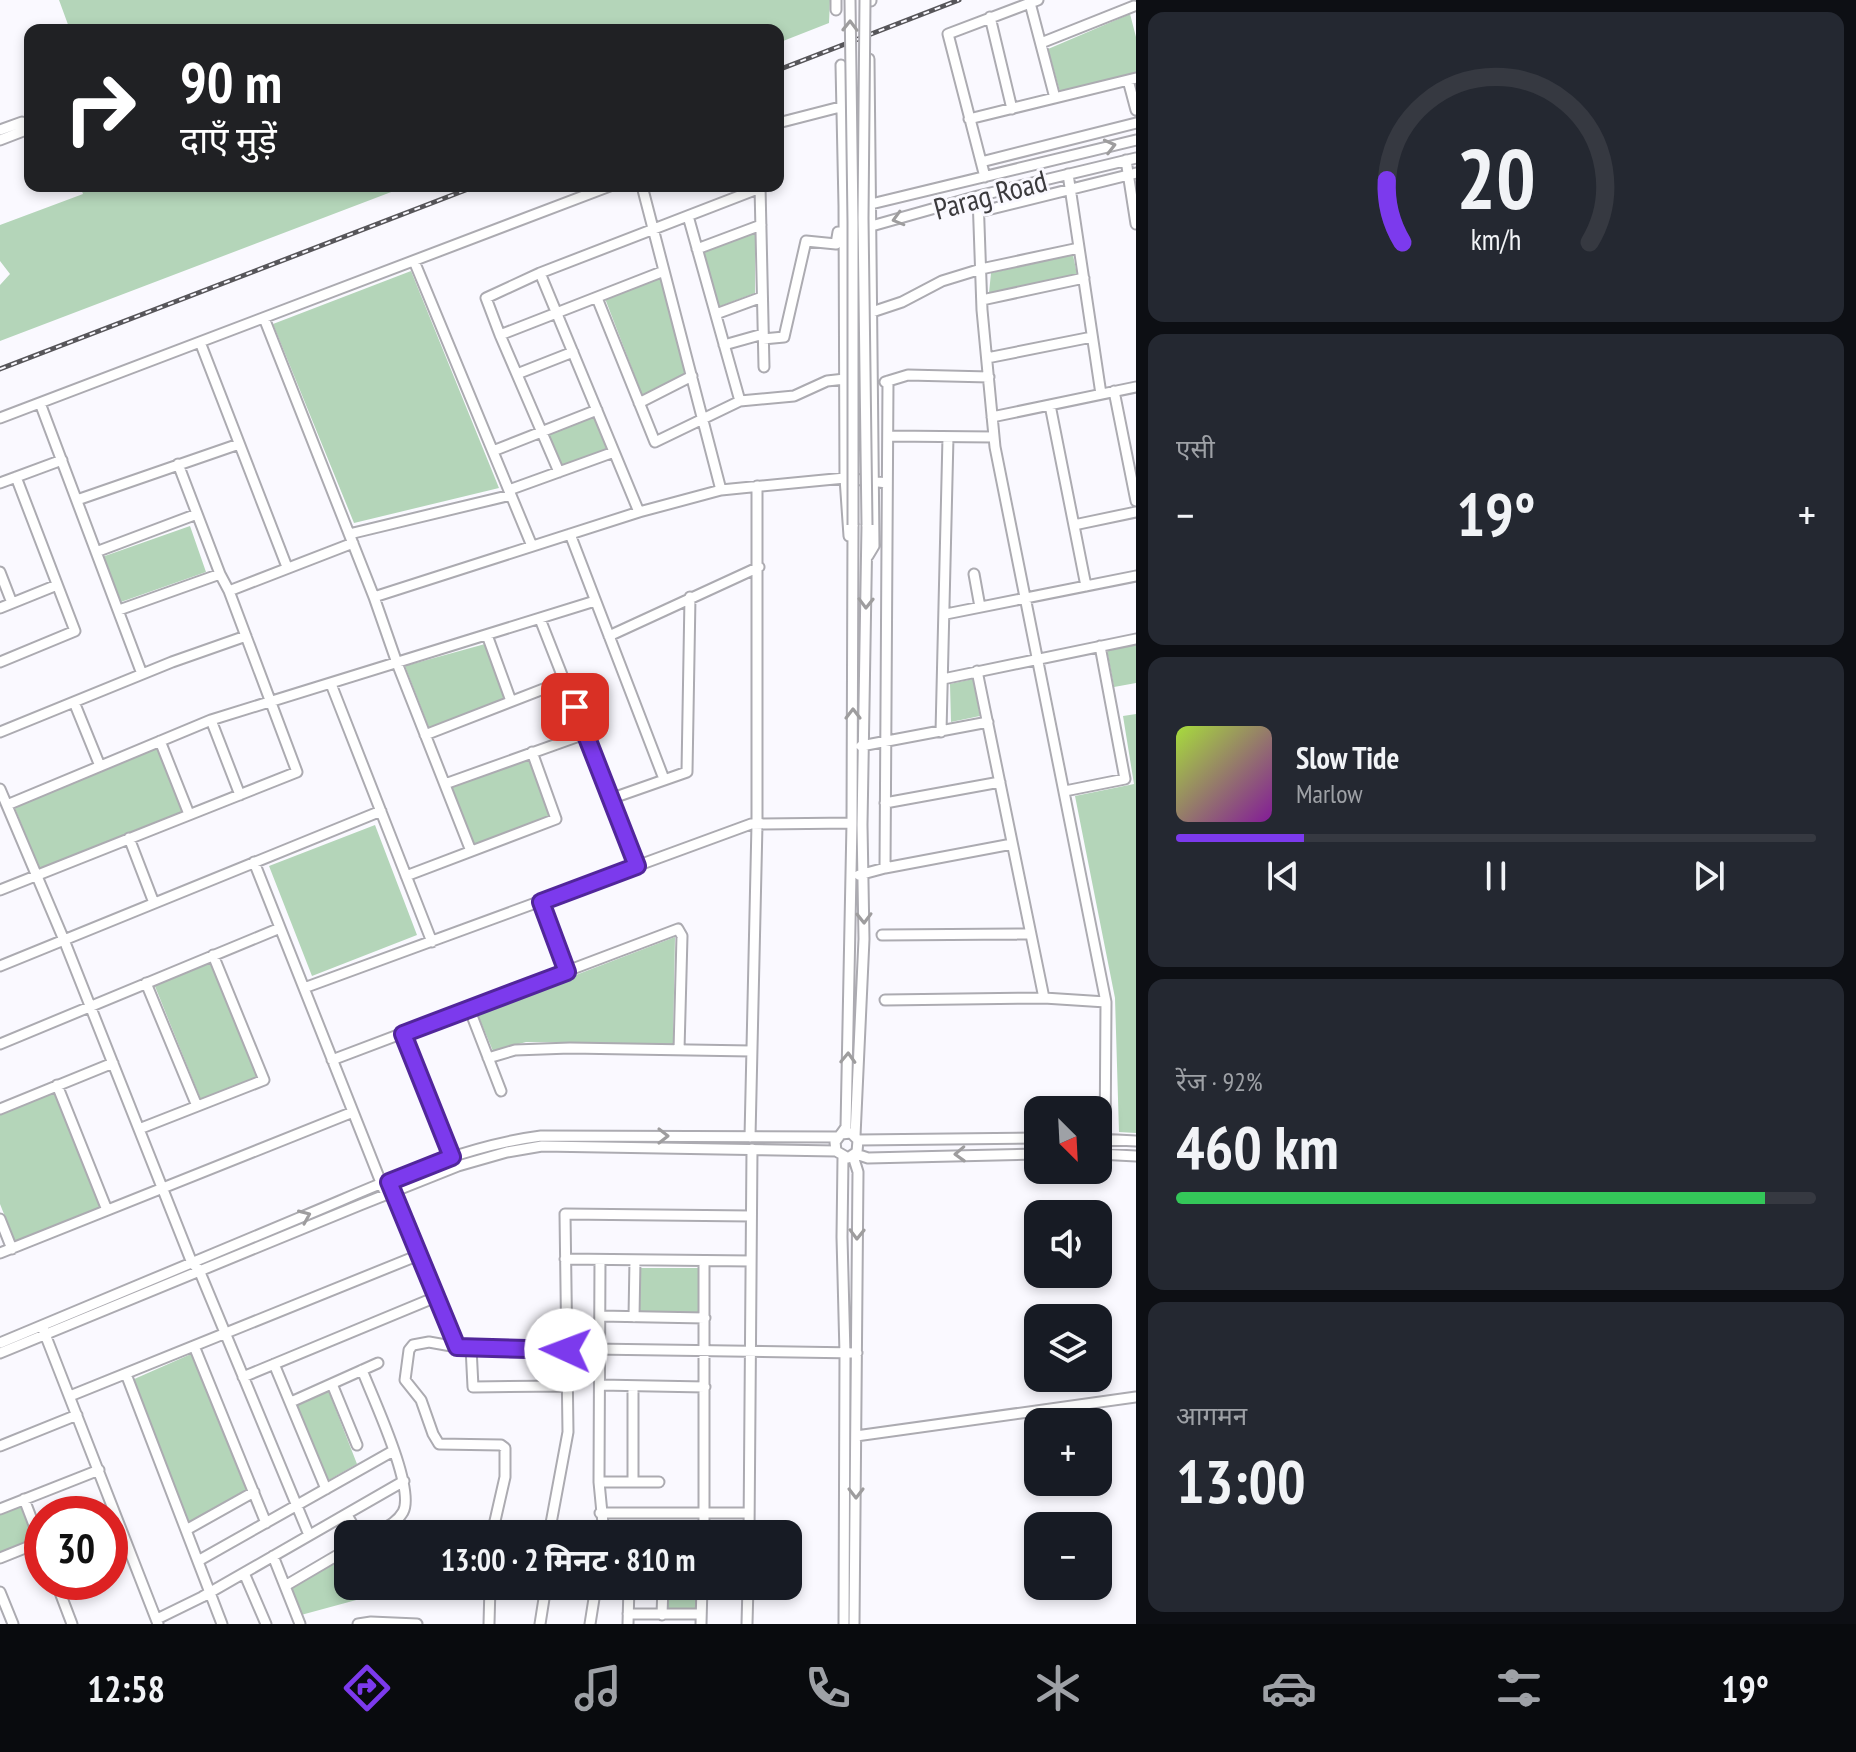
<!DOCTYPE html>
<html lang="hi">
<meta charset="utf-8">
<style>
:root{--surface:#171b24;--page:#242831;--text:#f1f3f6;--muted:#9ea1a6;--line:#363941;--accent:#7c3aed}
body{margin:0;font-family:"PT Sans Narrow","Noto Sans Devanagari",sans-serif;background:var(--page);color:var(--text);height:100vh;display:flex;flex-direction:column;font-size:30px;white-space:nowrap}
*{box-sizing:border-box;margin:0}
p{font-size:26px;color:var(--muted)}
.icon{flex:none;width:44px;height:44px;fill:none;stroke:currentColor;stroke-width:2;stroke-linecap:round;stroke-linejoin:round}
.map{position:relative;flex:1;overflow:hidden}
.drawer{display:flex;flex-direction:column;gap:12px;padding:12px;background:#0d0f14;width:720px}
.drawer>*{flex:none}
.hud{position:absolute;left:24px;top:24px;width:760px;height:168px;border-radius:16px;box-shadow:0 4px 12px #0003;background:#202124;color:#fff;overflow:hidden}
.needle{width:52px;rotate:156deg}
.tools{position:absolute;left:1024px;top:1096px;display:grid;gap:16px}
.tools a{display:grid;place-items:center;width:88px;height:88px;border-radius:16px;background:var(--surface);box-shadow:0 4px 12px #0003;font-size:40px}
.speed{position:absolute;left:24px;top:1496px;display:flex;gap:16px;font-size:40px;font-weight:700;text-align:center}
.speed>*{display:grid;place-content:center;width:104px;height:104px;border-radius:50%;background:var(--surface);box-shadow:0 4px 12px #0003;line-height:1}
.speed .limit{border:12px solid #d22;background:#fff;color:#111}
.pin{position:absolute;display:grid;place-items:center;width:68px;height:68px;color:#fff;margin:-34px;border-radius:16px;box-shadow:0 4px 12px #0006}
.me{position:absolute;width:88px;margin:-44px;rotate:272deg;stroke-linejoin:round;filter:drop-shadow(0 0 6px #0008)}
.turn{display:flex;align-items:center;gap:28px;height:168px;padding:0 24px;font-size:36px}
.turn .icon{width:104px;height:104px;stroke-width:2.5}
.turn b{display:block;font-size:56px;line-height:68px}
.big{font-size:60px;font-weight:700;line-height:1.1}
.drawer .widget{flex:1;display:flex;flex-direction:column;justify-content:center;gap:12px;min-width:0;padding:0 28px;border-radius:16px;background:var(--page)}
.drawer .dial{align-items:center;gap:0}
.dial svg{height:208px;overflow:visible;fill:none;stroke:var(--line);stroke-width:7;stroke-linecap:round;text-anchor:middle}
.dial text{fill:var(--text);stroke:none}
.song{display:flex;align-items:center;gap:24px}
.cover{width:96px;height:96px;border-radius:12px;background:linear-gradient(135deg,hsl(80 70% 55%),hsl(290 70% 35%))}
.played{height:8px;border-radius:4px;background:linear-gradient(90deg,var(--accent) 20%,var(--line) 20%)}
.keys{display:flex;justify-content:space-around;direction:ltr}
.heat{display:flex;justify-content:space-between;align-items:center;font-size:44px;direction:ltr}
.charge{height:12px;border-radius:6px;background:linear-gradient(90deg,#34c759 92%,var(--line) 0)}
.trip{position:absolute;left:334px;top:1520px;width:468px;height:80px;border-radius:16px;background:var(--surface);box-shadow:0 4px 12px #0003;font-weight:700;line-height:80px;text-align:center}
.menu{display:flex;height:128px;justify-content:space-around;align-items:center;background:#090b0e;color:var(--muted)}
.menu .icon{width:56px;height:56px}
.menu .on{color:var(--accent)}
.menu b{font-size:36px;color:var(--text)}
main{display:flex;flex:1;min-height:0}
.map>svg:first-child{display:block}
</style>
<main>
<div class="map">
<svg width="1136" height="1624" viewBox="0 0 1136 1624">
<rect width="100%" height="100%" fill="#faf9ff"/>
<path fill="#b4d5b9" d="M59,0H830L829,23L778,43V30H70Z
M1130,14L1136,37V74L1060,92L1048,49Z
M80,186H407L0,341V285L10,274L0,261V225L83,194Z
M755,230V293L718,307L702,251Z
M1073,255L1077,274L989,293L991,273Z
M411,271L499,488L354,523L273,324Z
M661,273L687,374L643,397L604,296Z
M593,412L608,450L556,470L541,432Z
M190,526L206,572L118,603L102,557Z
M485,644L505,698L429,728L405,666Z
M1136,644V683L1114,687L1107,650Z
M973,679L980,716L951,722L950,684Z
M1136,714V1133L1119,1132L1115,998L1075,796L1134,784L1123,716Z
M158,747L184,811L40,870L14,806Z
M529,760L549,816L474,845L451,786Z
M375,825L417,935L312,976L269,866Z
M675,937L673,1044L526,1042L493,1051L477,1013Z
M210,961L257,1078L201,1100L154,984Z
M54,1093L100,1208L15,1242L0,1204V1115Z
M640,1268H699V1313H639Z
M191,1354L247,1492L188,1522L132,1380Z
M327,1387L357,1464L327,1481L294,1403Z
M22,1505L35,1538L0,1552V1514Z
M335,1562L348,1582V1586H351L360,1599L301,1615L290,1588Z
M666,1586H699V1612H666Z"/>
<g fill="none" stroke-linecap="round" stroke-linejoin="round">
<g stroke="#acabb1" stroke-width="13">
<path id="minor" d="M871,1V0
M1030,3L1055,98
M836,10V0
M990,17L1012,109
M1041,43L1134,6
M841,65L844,206L845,478L849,536
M1128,80L1136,110
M969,119L1136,78
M778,123L848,105
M0,130L22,122L27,124
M0,140L26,130L27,124
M1126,160L1136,224
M981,162L1136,123
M1068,174L1101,394
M985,177L948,34L1038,0
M642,186L721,490
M760,186L764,367
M978,196L982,310L995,447L1106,1002L1105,1154
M867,205L1136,140
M979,212L1136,173
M868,227L978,196L1136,158
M697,249L761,225
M414,261L532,546
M540,273L639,512
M597,298L655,442L740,401L688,216
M982,300L1084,278
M872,312L902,302L942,281L981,269L1079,248
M716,314L762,297
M264,318L374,597
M500,335L486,298L540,273L760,188
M763,339L784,337L806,241L836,244L838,232
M200,342L287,567
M724,345L763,334
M987,358L1092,337
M517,374L573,352
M885,382L908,375L989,377
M1114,391L1136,501
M740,401L794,396L827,381L845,379
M40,403L142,674
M639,403L692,376
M1050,405L1086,586
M992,417L1136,387
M0,418L610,186
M888,436L994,437
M493,451L597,410
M559,472L500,335L664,271
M0,483L62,460
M509,490L614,452
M77,500L239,444
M1074,525L1136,512
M349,534L511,495
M570,534L664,779
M96,552L197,514
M868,556L874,546L869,59
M0,572L12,603
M974,574L980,607
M229,591L353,543
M0,608L57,585
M119,610L220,574
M946,614L1136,576
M540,619L637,866
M487,635L511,701
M609,636L759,567
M0,662L75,631L16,477
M977,671L1044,998
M943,679L1136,639
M331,684L432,942
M74,702L100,766
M211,720L240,795
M0,732L172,662L246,636
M941,732L948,437
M425,735L564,681
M160,741L189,814
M861,746L988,722
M445,784L585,734
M0,789L64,940L192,1263L199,1270L309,1535
M1065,791L1125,779L1100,646
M610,799L687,772L690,597
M885,803L1000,782
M7,805L211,720L595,601
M129,838L154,903
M471,851L397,663L374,597L639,512L721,490L845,478L887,483
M254,862L384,1190
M885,868L888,381
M859,875L885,868L1012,844
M406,876L556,819L532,752
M0,890L297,772L229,591L220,574L178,464
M541,902L567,972
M882,935L1031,934
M0,966L381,811
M146,983L197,1106
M304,988L751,824L852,823
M885,1000L1044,998L1106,1002
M469,1008L501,1091
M403,1034L452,1157
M0,1044L280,928
M488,1058L515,1050L570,1048L751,1051
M332,1060L678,929L682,936L679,1050
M57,1085L107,1210
M0,1109L113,1063
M139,1129L264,1080L213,955
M841,1134L846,1127L852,823L853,525
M855,1136L864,939L862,825L867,525
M750,1137L757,824V486
M1098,1139L1136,1141
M858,1140L1038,1138
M856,1154L868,1158L1038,1154
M1098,1154L1136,1156
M853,1156L858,1172L854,1624
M843,1157L842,1237L845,1354L844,1624
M391,1187L457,1347L857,1353
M0,1219L12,1249
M0,1253L353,1112
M565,1259L751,1261
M600,1260L599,1482L604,1534
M704,1261V1534
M600,1316L705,1318
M634,1317L635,1260
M43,1329L158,1624
M0,1343C100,1301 199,1260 299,1218C377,1186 456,1147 541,1136L838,1137
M194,1346L266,1523
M457,1347L429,1342L413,1345L409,1350L405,1380L421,1400L433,1434L439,1444L501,1445L505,1448V1477L492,1534
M471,1347L473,1387L566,1386
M0,1353L360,1205L458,1166L507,1152L542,1146L836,1151L848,1158L857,1152L858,1140L851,1133L841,1134L835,1142L836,1151
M274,1364L326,1489
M362,1370C372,1396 416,1489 403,1512C397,1523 384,1528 374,1534
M126,1374L222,1624
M243,1377L436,1297
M332,1384L357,1445
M600,1385L705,1387
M633,1386V1482
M70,1396L419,1255
M291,1402L378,1363
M856,1436L1136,1397
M0,1446L77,1415
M599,1482H659
M24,1499L42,1546
M0,1509L99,1470
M600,1513H749
M347,1515L358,1534
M186,1530L254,1492
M549,1534L568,1432L565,1214L751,1216
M749,1534L752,1149
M273,1556L300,1624
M0,1558L40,1542
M198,1561L393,1451
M244,1573L266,1624
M56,1582L72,1624
M285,1586L348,1549
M365,1586L370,1593
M473,1586L475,1590L490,1592
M0,1592L13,1624
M628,1614H701
M662,1615L663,1586
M157,1619L202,1597L404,1481
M358,1624L371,1622L417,1624
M489,1624L490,1586
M540,1624L546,1586
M590,1624L596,1586
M628,1624L629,1586
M701,1624L702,1586
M747,1624L748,1586"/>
</g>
<use href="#minor" stroke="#fff" stroke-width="9"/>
<g stroke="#57565a" stroke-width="5">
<path id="rail" d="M778,70L959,0
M0,369L476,186"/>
</g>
<use href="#rail" stroke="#faf9ff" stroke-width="2" stroke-dasharray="6" stroke-linecap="butt"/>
<g stroke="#acabb1" stroke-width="13" stroke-linecap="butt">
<path id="minor-bridge" d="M850,0L853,222V525
M865,0L863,218L867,525"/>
</g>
<use href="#minor-bridge" stroke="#fff" stroke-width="9"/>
</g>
<defs><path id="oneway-chevron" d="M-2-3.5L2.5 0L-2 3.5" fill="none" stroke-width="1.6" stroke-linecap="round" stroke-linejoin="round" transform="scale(2)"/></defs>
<g stroke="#9e9d9e">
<use href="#oneway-chevron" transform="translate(850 26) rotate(-89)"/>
<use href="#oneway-chevron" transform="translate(1110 146) rotate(-14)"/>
<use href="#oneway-chevron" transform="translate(898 219) rotate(164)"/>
<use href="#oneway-chevron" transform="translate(866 603) rotate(91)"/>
<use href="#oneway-chevron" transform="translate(853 714) rotate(-90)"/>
<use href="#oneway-chevron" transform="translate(864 918) rotate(89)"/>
<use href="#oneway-chevron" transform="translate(848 1058) rotate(-88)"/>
<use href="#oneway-chevron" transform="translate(663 1136)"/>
<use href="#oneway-chevron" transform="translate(960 1154) rotate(178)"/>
<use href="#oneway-chevron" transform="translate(305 1216) rotate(-23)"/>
<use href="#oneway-chevron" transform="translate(857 1234) rotate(91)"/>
<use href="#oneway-chevron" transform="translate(856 1493) rotate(90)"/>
</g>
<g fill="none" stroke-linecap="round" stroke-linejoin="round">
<g stroke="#51269a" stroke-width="20">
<path id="route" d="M566,1350L457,1347L389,1182L452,1157L403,1034L567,972L541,902L637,866L575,707"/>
</g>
<use href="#route" stroke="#7c3aed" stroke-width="14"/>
</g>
<g text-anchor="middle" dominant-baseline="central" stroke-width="6" stroke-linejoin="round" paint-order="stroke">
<g font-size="30" fill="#3c3b3e" stroke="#faf9ff">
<text transform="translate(990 194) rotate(-15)">Parag Road</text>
</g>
</g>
</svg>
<div class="tools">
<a><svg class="needle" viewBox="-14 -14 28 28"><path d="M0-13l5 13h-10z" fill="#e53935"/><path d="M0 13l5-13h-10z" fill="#9ea1a6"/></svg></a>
<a><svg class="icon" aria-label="sound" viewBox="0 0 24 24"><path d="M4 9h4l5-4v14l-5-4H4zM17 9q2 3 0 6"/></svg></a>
<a><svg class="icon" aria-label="layers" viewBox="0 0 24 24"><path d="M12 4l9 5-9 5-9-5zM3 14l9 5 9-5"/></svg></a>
<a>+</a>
<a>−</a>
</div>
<div class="speed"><div class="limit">30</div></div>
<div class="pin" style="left:575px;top:707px;background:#d93025"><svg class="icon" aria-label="arrive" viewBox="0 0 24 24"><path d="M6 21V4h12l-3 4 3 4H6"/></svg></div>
<svg class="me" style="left:566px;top:1350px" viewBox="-20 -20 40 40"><circle r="19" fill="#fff"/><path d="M0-13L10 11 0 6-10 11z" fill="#7c3aed"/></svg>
<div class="trip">13:00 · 2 मिनट · 810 m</div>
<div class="hud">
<div class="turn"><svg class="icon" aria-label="right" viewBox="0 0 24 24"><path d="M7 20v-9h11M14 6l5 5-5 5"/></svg><div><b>90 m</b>दाएँ मुड़ें</div></div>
</div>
</div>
<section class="drawer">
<div class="widget dial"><svg viewBox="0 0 100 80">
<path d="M14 69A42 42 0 1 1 86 69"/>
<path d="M14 69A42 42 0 0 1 8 45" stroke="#7c3aed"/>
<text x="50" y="56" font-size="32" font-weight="700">20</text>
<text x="50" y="72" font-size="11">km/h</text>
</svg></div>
<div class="widget"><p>एसी</p>
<div class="heat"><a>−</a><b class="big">19°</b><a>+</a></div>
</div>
<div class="widget">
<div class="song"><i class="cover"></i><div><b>Slow Tide</b><p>Marlow</p></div></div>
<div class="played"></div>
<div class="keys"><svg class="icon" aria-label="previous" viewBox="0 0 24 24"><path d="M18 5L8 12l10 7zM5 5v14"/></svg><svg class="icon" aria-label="pause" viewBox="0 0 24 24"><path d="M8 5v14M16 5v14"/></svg><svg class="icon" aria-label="next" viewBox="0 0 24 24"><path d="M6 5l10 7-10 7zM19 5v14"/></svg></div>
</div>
<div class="widget"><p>रेंज · 92%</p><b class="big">460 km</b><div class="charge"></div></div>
<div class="widget"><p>आगमन</p><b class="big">13:00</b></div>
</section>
</main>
<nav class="menu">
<b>12:58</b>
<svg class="icon on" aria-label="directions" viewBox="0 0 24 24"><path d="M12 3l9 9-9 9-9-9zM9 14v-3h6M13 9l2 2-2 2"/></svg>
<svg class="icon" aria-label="music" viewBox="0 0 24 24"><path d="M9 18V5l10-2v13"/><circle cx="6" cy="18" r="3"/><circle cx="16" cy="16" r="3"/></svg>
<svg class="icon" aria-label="phone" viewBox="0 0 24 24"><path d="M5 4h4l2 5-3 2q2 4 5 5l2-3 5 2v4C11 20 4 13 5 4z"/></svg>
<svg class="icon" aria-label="climate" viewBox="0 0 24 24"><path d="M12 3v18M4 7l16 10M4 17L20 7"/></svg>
<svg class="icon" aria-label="car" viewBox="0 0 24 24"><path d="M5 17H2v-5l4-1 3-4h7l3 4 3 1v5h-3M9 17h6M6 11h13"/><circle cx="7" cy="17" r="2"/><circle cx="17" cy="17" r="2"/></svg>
<svg class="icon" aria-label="filters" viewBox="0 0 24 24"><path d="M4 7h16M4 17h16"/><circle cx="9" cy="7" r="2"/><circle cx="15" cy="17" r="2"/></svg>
<b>19°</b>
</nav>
